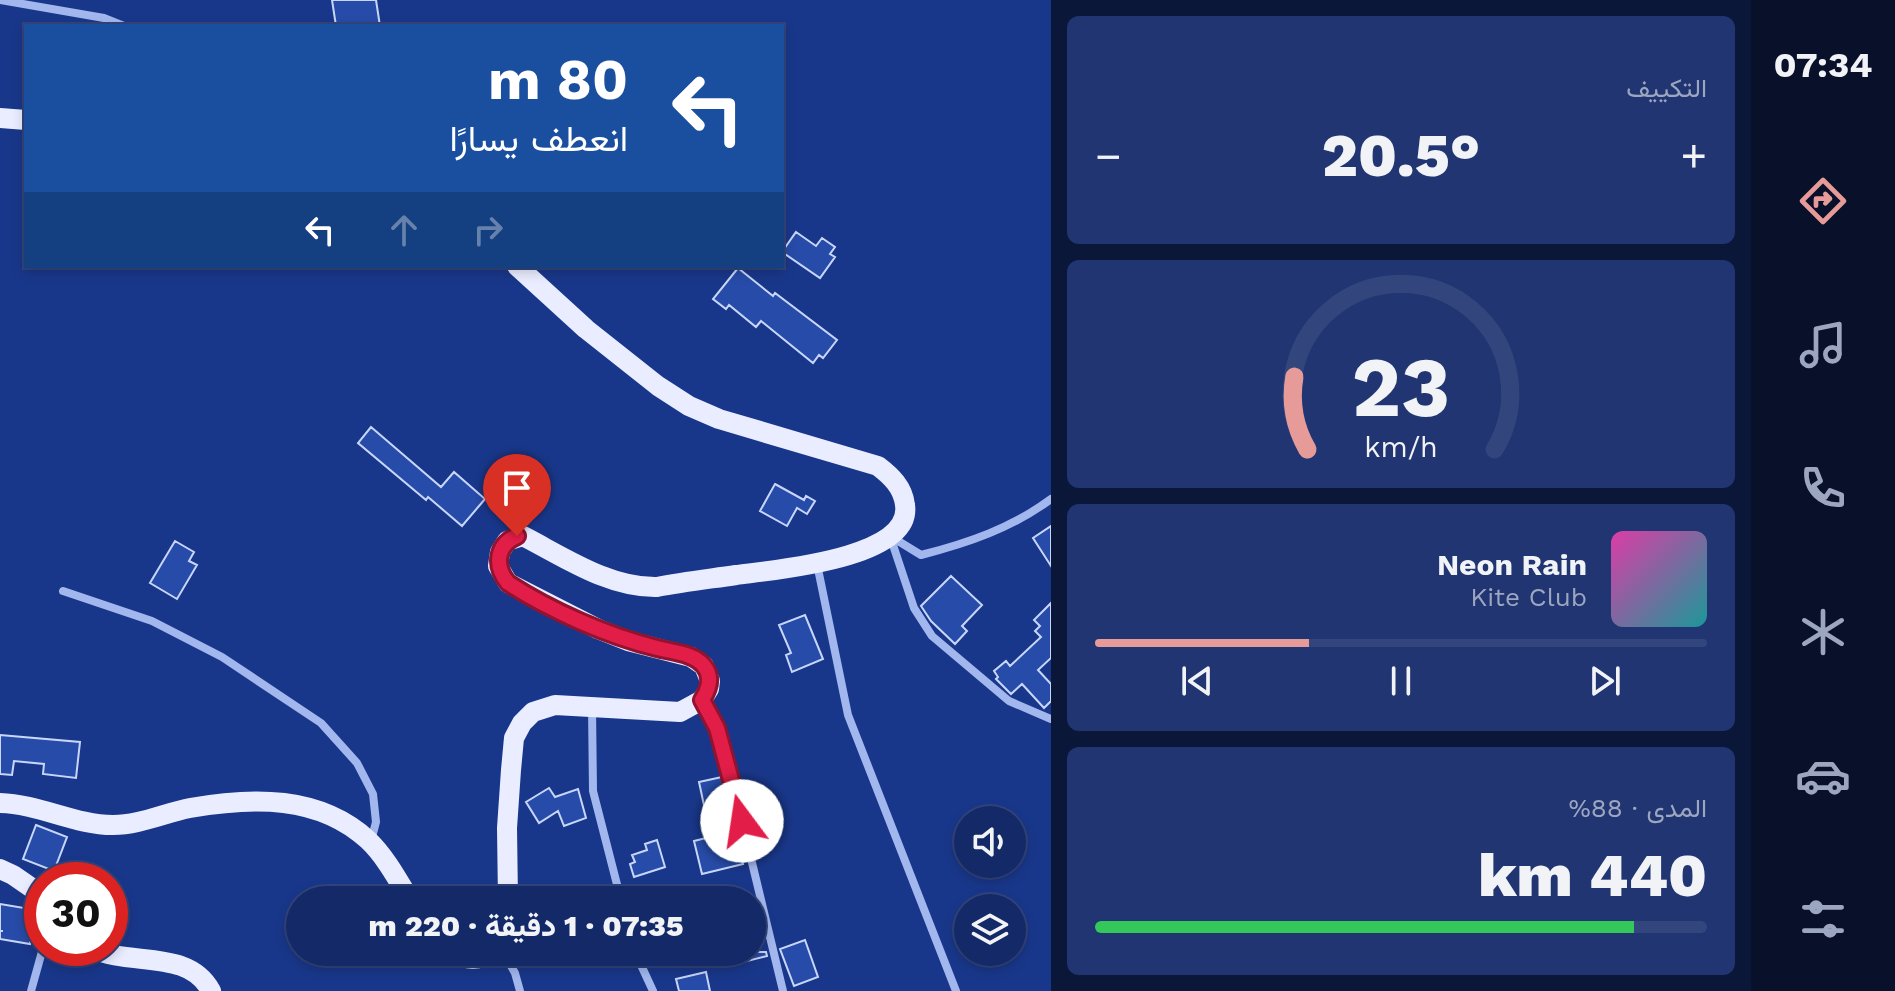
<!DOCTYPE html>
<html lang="ar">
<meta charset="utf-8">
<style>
:root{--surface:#132968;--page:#203571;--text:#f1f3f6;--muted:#9da6c0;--line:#32457c;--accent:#e69b98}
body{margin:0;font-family:"Work Sans",Vazirmatn,sans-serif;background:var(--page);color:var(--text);direction:rtl;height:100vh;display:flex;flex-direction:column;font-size:30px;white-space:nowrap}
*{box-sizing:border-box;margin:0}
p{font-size:26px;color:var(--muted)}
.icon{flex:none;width:44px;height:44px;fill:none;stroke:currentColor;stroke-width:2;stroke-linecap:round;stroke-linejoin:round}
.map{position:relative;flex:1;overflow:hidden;direction:ltr}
.sheet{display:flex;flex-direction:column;gap:16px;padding:16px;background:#0a1739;width:700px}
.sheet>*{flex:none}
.hud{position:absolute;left:24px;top:24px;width:760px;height:244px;border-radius:0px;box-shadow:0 4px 12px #0003,0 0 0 2px var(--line);direction:rtl;background:#1a4fa0;color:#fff;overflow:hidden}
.fabs{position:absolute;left:954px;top:806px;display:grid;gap:16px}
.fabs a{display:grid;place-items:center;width:72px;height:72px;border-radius:50%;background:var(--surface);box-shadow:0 4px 12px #0003,0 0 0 2px var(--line);font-size:40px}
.speed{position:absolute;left:24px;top:862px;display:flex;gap:16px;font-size:40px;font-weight:700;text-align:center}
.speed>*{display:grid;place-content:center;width:104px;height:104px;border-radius:50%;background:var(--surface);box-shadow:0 4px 12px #0003,0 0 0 2px var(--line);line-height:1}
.speed .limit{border:12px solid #d22;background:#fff;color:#111}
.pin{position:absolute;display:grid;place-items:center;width:68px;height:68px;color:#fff;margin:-82px -34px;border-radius:50% 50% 50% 0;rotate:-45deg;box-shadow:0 0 8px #0007}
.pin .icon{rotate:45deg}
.me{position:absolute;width:88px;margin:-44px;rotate:346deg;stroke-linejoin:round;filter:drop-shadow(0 0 6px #0008)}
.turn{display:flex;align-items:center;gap:28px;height:168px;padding:0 24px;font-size:36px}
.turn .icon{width:104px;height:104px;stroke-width:2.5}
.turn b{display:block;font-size:56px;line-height:68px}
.lanes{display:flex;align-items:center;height:76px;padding:0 24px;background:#0003;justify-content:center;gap:40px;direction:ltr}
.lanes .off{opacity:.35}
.big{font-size:60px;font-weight:800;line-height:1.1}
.sheet .tile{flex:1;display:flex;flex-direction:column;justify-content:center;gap:12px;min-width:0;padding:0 28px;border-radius:12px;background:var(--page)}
.sheet .dial{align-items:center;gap:0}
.dial svg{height:208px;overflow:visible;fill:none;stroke:var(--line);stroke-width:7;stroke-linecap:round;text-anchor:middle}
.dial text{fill:var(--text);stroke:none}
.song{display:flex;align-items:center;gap:24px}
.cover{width:96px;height:96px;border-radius:12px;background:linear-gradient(135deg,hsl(320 70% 55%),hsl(180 70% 35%))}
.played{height:8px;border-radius:4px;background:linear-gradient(90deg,var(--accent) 35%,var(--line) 35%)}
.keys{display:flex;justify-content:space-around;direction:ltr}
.heat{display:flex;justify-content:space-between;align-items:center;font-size:44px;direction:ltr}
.charge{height:12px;border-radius:6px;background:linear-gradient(90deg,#34c759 88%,var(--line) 0)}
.trip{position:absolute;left:286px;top:886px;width:480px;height:80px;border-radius:40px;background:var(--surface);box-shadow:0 4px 12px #0003,0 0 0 2px var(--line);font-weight:800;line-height:80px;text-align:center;direction:rtl}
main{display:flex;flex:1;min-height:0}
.dock{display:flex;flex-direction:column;width:144px;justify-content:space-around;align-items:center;background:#08102a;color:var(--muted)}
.dock .icon{width:56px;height:56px}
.dock .current{color:var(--accent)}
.dock b{font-size:36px;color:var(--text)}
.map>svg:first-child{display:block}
</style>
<main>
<nav class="dock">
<b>07:34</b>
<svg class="icon current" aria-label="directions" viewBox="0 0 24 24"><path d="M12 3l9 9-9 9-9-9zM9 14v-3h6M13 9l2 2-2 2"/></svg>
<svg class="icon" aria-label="music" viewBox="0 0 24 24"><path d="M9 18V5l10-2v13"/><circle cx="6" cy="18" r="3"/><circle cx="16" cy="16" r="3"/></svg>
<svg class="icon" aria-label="phone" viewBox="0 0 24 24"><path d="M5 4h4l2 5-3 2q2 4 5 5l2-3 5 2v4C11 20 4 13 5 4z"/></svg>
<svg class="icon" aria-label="climate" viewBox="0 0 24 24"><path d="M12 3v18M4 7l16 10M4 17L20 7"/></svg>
<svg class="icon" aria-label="car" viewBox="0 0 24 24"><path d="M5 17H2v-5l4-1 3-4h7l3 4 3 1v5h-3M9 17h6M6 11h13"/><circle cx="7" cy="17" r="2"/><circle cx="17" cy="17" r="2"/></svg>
<svg class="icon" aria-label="filters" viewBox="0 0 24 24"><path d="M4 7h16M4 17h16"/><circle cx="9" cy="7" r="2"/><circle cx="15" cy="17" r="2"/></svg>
</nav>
<section class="sheet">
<div class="tile"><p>التكييف</p>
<div class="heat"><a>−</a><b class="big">20.5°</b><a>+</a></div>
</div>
<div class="tile dial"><svg viewBox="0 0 100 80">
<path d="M14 69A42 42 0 1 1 86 69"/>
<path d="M14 69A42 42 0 0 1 9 41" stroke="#e69b98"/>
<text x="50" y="56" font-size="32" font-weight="700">23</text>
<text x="50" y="72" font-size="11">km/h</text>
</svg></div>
<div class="tile">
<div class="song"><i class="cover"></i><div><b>Neon Rain</b><p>Kite Club</p></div></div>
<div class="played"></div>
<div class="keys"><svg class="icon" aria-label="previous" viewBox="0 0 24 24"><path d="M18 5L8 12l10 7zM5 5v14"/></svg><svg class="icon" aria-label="pause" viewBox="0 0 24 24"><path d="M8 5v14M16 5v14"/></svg><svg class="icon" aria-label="next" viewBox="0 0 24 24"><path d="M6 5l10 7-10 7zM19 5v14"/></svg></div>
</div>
<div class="tile"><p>المدى · 88%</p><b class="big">440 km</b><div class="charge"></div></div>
</section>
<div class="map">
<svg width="1051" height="991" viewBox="0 0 1051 991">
<rect width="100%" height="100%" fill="#19378a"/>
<path fill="#274ba8" stroke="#c8d6fa" stroke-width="2" d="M332,0H376L380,26H336Z
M796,232L816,246L822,238L835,247L830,254L835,257L820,278L782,252Z
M738,268L773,296L775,293L837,340L823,358L819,355L813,363L761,321L756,327L729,305L726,309L713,299Z
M371,427L441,487L454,472L485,499L462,526L428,497L426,500L358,443Z
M775,484L804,500L806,496L815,501L807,514L797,508L787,526L760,511Z
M1051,526V566L1033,538Z
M175,541L194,552L189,561L197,565L177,599L150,583Z
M951,576L982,605L962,626L967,631L955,644L931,621L921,606Z
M1051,603V658L1038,670L1051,684V701L1044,708L1022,684L1011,694L996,679L998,677L994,671L1006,661L1010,666L1041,637L1035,631L1040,626L1034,620Z
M805,615L823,659L792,672L786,655L791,653L779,625Z
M0,735L80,742L76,778L43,774L44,764L14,761L12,775L0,774Z
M722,777L728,805L705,810L699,782Z
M549,788L555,797L578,789L586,818L564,826L558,811L539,823L526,802Z
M36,825L67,837L54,871L23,859Z
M734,831L743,864L702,874L694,841Z
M657,840L665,867L634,877L630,864L635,862L632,855L647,850L645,844Z
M0,904L36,910L30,944L0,939V931H3H0Z
M805,940L818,977L794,986L780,949Z
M724,952H766L767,956L727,966Z
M706,972L710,991H679L676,979Z"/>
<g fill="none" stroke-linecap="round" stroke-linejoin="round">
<path stroke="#a2b7ed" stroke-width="8" d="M0,0L104,18L124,26
M890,536L914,608L932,636L1009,701L1051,719
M890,536L921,555C968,543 1012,528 1051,499
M817,564L848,715L956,991
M63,591L152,621L222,657L321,723L357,763L373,794L376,822L371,841
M702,701L717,728L735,792L783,991
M592,707L593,791L621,900
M503,952L515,973L520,991
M635,952L653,991
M31,991L43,948"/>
<path stroke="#e9edff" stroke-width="20" d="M0,118L26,120
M0,803C39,804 75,825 113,825C140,825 164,813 190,808C252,797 319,795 368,840C385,856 398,880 410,900
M0,869L13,875L42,895
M508,900L507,828L511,770L514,738L522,723L533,712L555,705L680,712L702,700L709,689L710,681L704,666L691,657L628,641L598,629L508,583L498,566L500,552L507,541L523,536C564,557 609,588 657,587C683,582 709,579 736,575C772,570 913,559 905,505C903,487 891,476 878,466L719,419L689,406L658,386L586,329L517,266
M92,948C129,967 188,948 211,991
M451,952C467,960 478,962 493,952"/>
</g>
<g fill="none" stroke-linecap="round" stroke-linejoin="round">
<g stroke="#92132f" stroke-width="20">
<path id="route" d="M517,536C496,545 494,566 508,583C551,611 608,636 657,648C672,652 694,653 704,666C713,677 709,689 702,700L717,728L742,821"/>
</g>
<use href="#route" stroke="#e11d48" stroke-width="14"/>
</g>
</svg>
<div class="fabs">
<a><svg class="icon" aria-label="sound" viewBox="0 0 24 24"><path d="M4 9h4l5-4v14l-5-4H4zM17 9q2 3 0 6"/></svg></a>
<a><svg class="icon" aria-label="layers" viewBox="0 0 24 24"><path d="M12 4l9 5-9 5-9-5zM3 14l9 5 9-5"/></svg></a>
</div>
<div class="speed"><div class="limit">30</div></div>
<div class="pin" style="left:517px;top:536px;background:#d93025"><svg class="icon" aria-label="arrive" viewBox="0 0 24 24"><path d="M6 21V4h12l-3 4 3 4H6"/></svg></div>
<svg class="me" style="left:742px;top:821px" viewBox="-20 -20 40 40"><circle r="19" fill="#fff"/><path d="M0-13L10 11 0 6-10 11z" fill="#e11d48"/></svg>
<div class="trip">07:35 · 1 دقيقة · 220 m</div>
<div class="hud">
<div class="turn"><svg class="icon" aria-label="left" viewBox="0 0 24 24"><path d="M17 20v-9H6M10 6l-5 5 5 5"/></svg><div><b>80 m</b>انعطف يسارًا</div></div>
<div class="lanes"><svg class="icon" aria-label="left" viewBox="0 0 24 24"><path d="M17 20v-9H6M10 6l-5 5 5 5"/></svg><svg class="icon off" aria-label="ahead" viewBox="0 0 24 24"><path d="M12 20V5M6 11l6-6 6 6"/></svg><svg class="icon off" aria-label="right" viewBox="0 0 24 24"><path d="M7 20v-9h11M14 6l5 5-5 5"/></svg></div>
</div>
</div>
</main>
